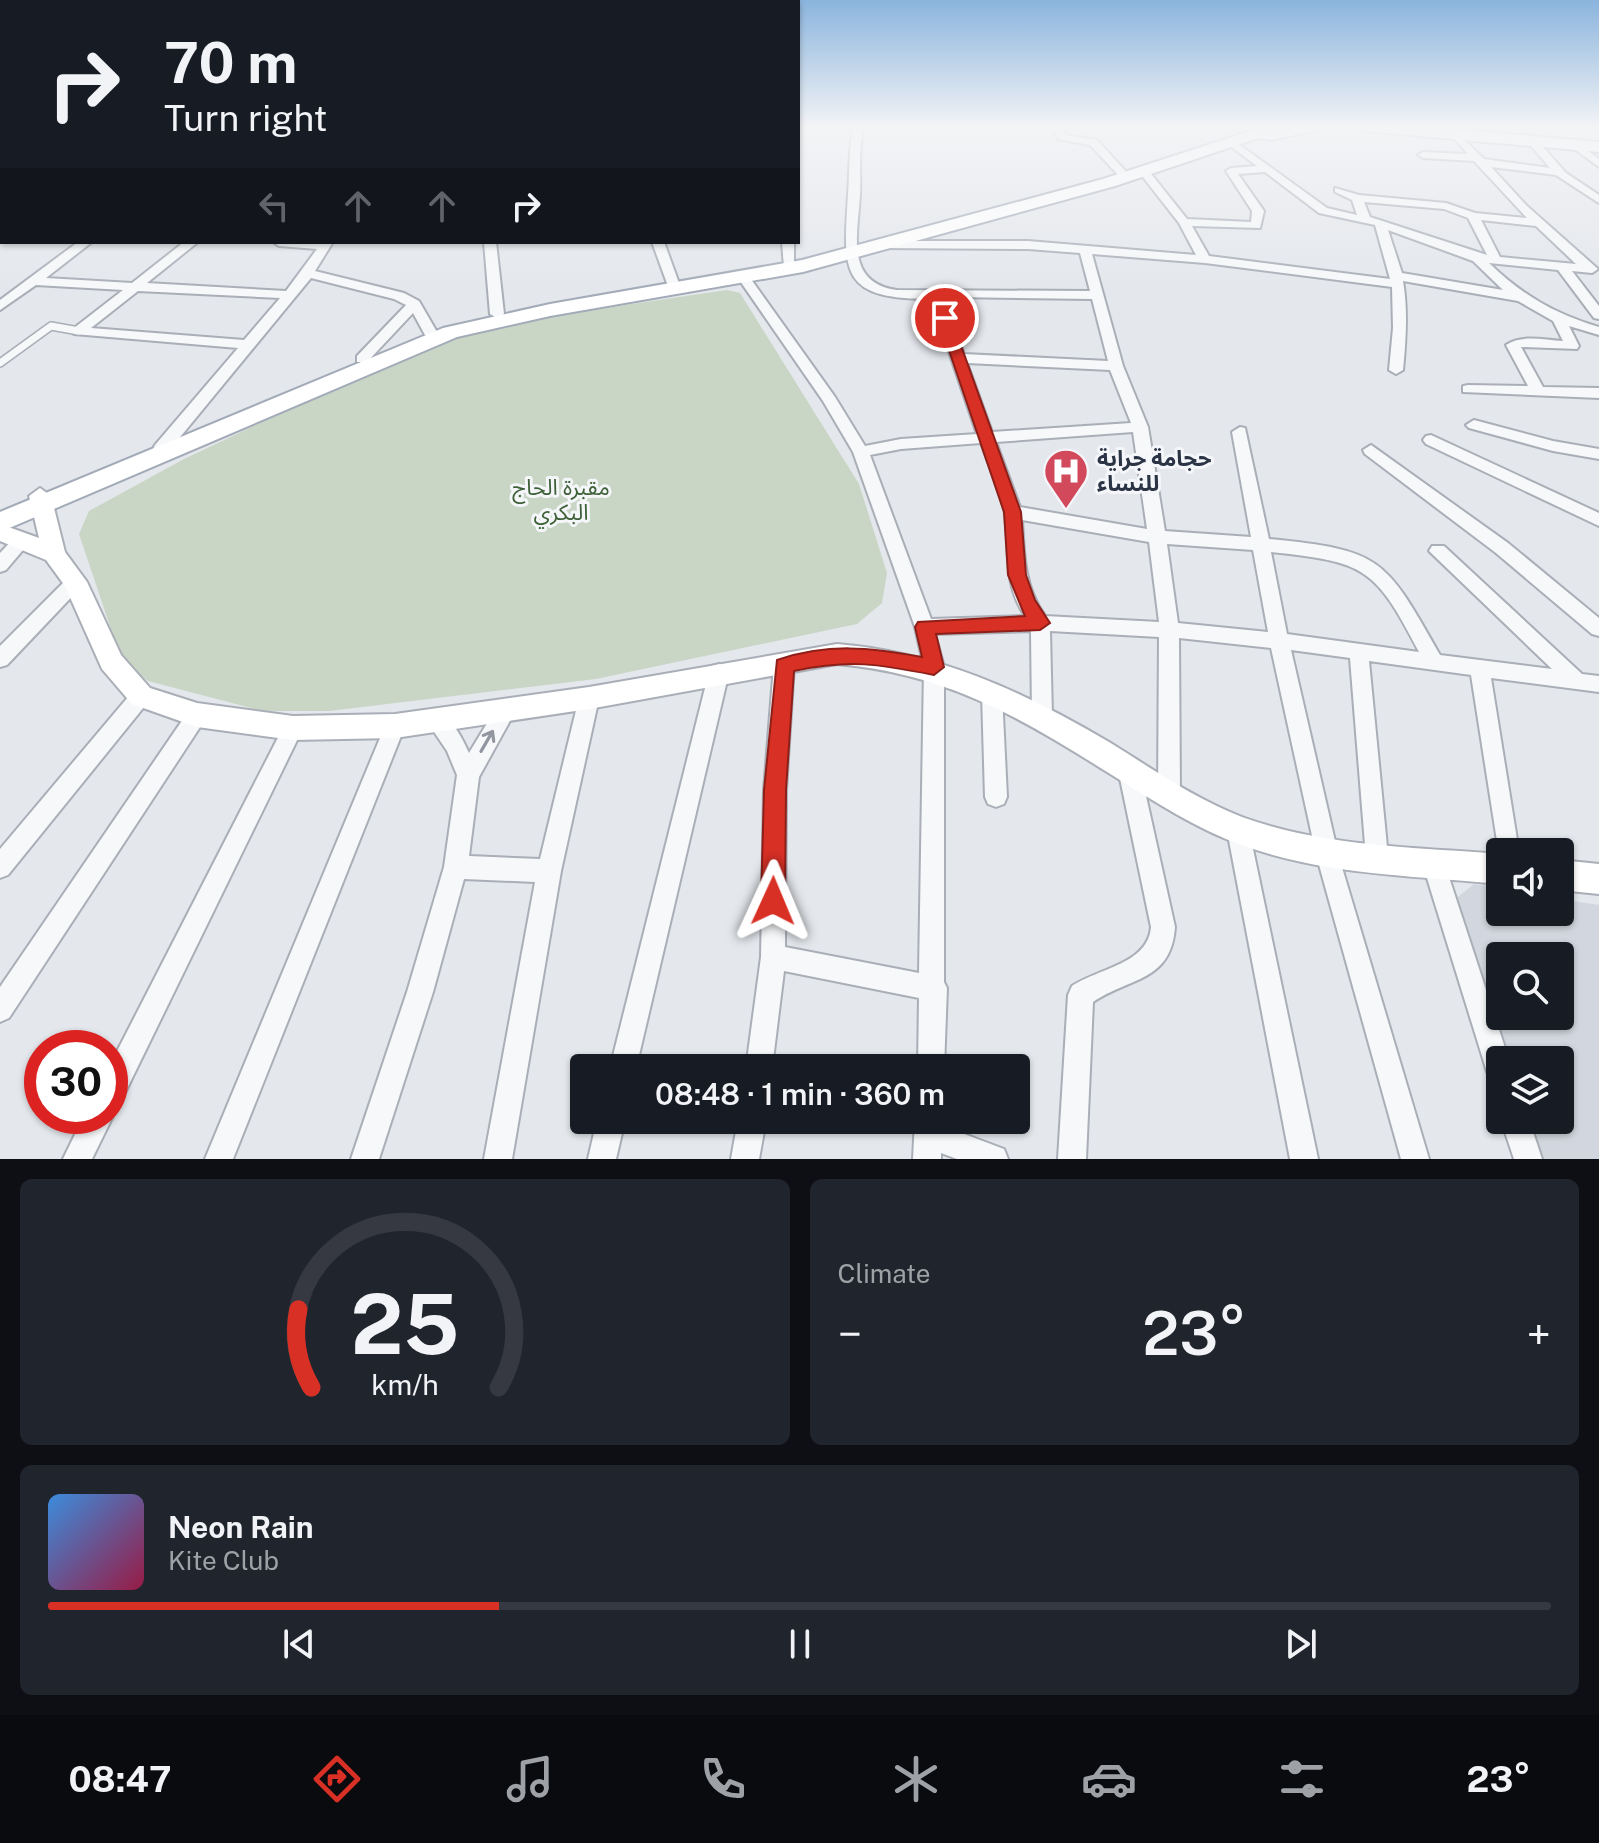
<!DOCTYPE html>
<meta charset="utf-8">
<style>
:root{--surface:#171b24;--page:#20242c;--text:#f1f3f6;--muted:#9ea1a6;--line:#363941;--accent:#d93025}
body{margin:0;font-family:"Public Sans","Noto Sans Arabic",sans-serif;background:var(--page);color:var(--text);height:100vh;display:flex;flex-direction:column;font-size:30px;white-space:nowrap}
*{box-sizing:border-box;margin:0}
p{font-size:26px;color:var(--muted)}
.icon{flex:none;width:44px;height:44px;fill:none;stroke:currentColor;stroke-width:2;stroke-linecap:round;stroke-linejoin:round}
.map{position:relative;height:1159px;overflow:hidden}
.details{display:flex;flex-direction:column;gap:20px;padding:20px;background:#0d0f14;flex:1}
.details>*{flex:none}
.hud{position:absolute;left:0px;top:0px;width:800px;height:244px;box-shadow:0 2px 6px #0004;background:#171b24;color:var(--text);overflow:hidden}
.controls{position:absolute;left:1486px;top:838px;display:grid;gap:16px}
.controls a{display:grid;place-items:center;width:88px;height:88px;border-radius:8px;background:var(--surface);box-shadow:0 2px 6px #0004;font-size:40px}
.speed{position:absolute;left:24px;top:1030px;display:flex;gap:16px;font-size:40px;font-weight:700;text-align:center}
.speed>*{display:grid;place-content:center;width:104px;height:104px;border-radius:50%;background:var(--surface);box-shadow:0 2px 6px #0004;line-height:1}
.speed .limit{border:12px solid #d22;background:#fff;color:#111}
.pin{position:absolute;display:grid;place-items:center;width:68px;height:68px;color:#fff;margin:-34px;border:4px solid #fff;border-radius:50%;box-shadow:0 2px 8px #0007}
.me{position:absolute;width:88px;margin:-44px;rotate:1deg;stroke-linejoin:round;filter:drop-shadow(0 0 6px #0008)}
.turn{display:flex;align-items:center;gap:28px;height:168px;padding:0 32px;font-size:36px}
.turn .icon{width:104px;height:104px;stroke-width:2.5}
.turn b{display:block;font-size:56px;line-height:68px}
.lanes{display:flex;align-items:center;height:76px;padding:0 32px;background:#0003;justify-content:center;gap:40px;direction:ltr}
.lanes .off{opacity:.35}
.big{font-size:60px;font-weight:600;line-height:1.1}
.details .widget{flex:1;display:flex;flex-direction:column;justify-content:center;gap:12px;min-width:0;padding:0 28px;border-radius:12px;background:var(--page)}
.details .dial{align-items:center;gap:0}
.dial svg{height:208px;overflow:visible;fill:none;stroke:var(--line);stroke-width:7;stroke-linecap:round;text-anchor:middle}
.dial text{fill:var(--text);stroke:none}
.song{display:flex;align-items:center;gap:24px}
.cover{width:96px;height:96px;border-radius:12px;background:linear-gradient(135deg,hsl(210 70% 55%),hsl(340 70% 35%))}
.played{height:8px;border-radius:4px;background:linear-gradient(90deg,var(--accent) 30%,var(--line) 30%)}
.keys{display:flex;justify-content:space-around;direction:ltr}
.heat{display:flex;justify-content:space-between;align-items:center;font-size:44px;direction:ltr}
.details .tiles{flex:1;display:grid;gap:20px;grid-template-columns:1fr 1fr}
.widget:last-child{grid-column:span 2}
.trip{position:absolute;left:570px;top:1054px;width:460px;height:80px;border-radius:8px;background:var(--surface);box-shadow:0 2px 6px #0004;font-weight:600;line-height:80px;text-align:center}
.dock{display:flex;height:128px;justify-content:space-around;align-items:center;background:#090b0e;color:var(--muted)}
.dock .icon{width:56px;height:56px}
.dock .active{color:var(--accent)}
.dock b{font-size:36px;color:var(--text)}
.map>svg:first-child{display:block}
</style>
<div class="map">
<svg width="1599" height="1159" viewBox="0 0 1599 1159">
<rect width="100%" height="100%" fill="#e4e7ec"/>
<path fill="#d2d6de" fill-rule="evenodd" d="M1474,884L1500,888V912H1560V899L1599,905V1159H1533L1521,1120H1560V1060H1502L1453,901ZM1500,956H1560V1016H1500Z"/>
<path fill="#c9d6c5" d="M727,290L740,293L859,484L887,573L882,603L857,624L596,679L329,711H263L148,681L122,662L79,534L89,511L184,459L430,343L496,324Z"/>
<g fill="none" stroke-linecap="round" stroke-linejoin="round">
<g stroke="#a9aeb7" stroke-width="10">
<path id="lane" d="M0,363L51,326L79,331"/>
</g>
<g stroke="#a9aeb7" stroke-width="4">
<path id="street" d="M854,126H864C858,149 861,171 860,195C858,233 844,283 897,290L1090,291L1080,253L1028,249L880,248L876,247V241H1028L1196,255L1179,223L1139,172L1148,170L1187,219L1251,222L1252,211L1226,171L1231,168L1257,166L1226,143L1225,141L1230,138L1327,208L1357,215L1352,200L1335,192V188L1359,195L1446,203L1475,213L1527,218L1474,161L1423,158L1418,155L1423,152L1468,154L1451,135L1456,132L1484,159L1550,168L1528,142L1537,140L1566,173L1599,195V203L1556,175L1491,167L1527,206L1598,269L1592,273L1572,271L1599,306V319L1594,318L1558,270L1489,263C1522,295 1555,314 1599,327V335L1569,326L1579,346L1577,349L1521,347L1543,387L1599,388V398L1463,392V386L1468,385L1528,386L1506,345C1522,334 1544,340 1563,341L1553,321L1518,301L1403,281C1408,309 1406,340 1403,370L1396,374L1389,370L1393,328L1392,287L1205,263L1092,254L1123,366L1148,427L1165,531L1251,537L1232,432L1240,427L1245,428L1269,539C1382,550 1385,558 1440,655L1552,669L1429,551L1432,546H1444L1582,674L1599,676V692L1491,678L1519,852H1500V860L1471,675L1369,661L1388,857L1385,865L1377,868L1369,865L1366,857L1350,658L1291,650L1338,854L1429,1159H1401L1316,854L1271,648L1179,638L1180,796L1177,803L1169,806L1161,803L1158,796L1159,637L1050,631L1052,716L1049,722L1042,725L1035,722L1032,716L1031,631L935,634L944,667V982L947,988L944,1068H918L919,998L784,971L772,1068H746L761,957L764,790L774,665L777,659L784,657L791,659L794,665L786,790L785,947L919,973L924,667L915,627L853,452L823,401L738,278L748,275L835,397L865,446L901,439L977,434L931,299C840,299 843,273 848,195C850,171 848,149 854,126ZM1265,172L1319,213L1375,225L1390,279L1209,256L1192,226L1260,228L1264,211L1238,174ZM1364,202L1444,209L1468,218L1487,255L1370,217ZM1481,220L1536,226L1576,264L1500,257ZM1388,230L1473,261L1503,290L1402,273ZM950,297L1092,299L1108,361L964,354L944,300ZM967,363L1110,370L1131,423L992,432ZM1133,432L1147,529L1020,507L996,442ZM981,443C989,466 1001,491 1005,514C1010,550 1003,584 1025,616L931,619L870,455L901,449ZM1022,520L1149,542L1159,622L1045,616C1024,586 1024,555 1022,520ZM1167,544L1253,550L1268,632L1178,623ZM1271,552C1365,562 1375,567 1419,652L1287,634Z
M1053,126H1063L1066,135L1097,140L1131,177L1122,179L1090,145L1058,139Z
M0,139H2V145H0Z
M1577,143L1599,159V167L1573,148L1572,146Z
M0,207H2V213H0Z
M78,242H92L46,278L132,283L184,242H198L147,283L286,291L317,249L279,246L273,242H333L315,271L404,293L419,301L437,332L430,336L425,335L413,313L367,362H357V356L406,305L394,299L311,278L167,453H155L153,449L155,445L238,348L74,334V328L123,290L36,285L0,310V300ZM138,291L280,298L244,340L91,328Z
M484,242H496L504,314L497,318L490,314Z
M652,242H664L680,286L679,289L668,286Z
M782,242H794V270L784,267Z
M1474,420L1553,441L1599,449V459L1553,451L1469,428L1466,425Z
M1431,435L1599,513V526L1426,444L1423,440L1426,436Z
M1371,445L1508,543L1599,618V636L1592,634L1496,553L1365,454L1363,450Z
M22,534L28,536L31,540L28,544L6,570L0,572V553L16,536Z
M75,575L81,577L84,582L81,587L7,665L0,667V646L69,577Z
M719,664L726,666L729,672L636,1068H610L709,672L712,666Z
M992,686L999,688L1002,694L1007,797L1004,804L996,807L988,804L985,797L982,694L985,688Z
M141,688L148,690L151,696L148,702L8,875L0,878V849L134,690Z
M589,690L596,692L599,698L561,871L512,1159H484L535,882L464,879L433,992L379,1159H351L407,992L444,867L457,775L447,751L426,720L429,714C448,707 462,738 469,753L500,702L507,699L514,702L517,708L479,777L469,856L540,859L579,698L582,692Z
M197,706L204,709L207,715L204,721L9,1018L0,1022V987L190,709Z
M395,717L402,720L405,726L233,1159H205L385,726L388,720Z
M293,719L300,722L303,728L120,1103L110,1107V1065L286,722Z
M1129,759L1137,762L1140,769L1175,927C1171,982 1130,977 1093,1002L1086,1159H1058L1068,995L1072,986C1099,968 1148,964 1151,927L1118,769L1121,762Z
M1238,819L1246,823L1249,830L1318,1159H1290L1227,830L1230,823Z
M1433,851L1441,854L1444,862L1509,1060H1500V1085L1491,1081L1487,1072L1422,862L1425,854Z
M110,1109L113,1116L92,1159H63L84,1116H110Z
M597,1120H625L616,1159H588Z
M738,1120H766L759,1159H731Z
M915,1120H943V1126L1004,1149L1008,1159H957L941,1153V1159H913Z
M1501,1120H1529L1542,1159H1514Z"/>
</g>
<g stroke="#a9aeb7" stroke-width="4">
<path id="secondary" d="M40,488L51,496L65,552L87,582L121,655L150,688L197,703L293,716L395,714L589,687L837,644C937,652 1023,691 1109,742C1151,768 1195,799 1242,817C1324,847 1414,847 1500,854V884C1407,875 1313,875 1226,839C1181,820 1140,792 1099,767C1014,713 940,673 837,664L589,709L395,738L293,740L197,727L132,704L102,669L65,586L46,560L0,541V524L39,538L29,496Z
M1560,860L1599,864V894L1560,890Z"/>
</g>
<g stroke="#a3abb8" stroke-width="4">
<path id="primary" d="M1266,126H1337L1271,140L1258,138L1115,186L803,272L550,316L457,337L0,532V512L443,328L550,304L802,260L1103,179Z
M1356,126H1420L1599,142V152L1364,131Z"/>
</g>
<use href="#lane" stroke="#f7f8fa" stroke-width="7"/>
<use href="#street" fill="#f7f8fa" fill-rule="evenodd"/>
<use href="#secondary" fill="#fff" fill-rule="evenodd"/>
<use href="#primary" fill="#fff" fill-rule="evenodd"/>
</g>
<defs><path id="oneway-shaft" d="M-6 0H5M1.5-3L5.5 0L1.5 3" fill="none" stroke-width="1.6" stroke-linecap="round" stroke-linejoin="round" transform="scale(2)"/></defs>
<use stroke="#9196a0" href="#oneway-shaft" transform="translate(487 741) rotate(-60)"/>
<linearGradient id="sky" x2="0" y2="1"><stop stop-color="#8bb4dd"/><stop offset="0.44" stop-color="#f3f4f6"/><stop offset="1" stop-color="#f3f4f6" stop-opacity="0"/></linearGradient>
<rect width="1599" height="289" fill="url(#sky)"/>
<path fill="#d93025" stroke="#8d1f18" stroke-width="2" d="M945,314L951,318L1021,512L1026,575L1035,600L1050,623L1040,630L936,634L944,667L934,675C878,664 851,659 794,671L786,790L785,901L782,909L773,913L765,909L761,901L764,790L777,660C827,643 871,647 922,657L915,627L918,622L1025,616L1008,575L1004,512L938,318Z"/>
<defs>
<g id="hospital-pin" transform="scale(2.3)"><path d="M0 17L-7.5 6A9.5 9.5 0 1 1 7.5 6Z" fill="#d1495b" stroke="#f4f6f9"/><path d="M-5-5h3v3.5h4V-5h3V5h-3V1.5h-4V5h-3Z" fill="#fff"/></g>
</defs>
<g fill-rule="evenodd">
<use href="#hospital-pin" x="1066" y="471"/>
</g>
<g text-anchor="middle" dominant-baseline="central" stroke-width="6" stroke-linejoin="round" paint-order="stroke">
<g font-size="22" font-weight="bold" fill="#2b3445" stroke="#f4f6f9" text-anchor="start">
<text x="1097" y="458">حجامة جراية<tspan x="1097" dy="25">للنساء</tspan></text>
</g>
<g font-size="22" fill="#3f6138" stroke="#f4f6f9">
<text x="561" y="487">مقبرة الحاج<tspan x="561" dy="25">البكري</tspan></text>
</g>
</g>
</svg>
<div class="controls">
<a><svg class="icon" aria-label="sound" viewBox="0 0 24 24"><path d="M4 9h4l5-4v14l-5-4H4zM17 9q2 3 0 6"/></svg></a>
<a><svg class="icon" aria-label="search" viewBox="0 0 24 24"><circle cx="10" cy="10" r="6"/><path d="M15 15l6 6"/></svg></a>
<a><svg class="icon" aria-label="layers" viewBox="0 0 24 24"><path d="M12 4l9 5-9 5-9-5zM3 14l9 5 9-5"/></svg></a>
</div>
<div class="speed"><div class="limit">30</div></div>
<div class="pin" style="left:945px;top:318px;background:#d93025"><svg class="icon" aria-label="arrive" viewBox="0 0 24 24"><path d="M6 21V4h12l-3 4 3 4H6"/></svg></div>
<svg class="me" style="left:773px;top:901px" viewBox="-20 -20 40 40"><path d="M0-17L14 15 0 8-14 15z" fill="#d93025" stroke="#fff" stroke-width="4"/></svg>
<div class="trip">08:48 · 1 min · 360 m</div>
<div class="hud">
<div class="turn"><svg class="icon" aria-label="right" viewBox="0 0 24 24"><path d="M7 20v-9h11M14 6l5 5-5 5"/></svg><div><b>70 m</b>Turn right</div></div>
<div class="lanes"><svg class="icon off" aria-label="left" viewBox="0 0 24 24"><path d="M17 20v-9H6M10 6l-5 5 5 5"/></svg><svg class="icon off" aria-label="ahead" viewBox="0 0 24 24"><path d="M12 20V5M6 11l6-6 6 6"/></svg><svg class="icon off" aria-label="ahead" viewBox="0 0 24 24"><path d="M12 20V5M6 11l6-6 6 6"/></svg><svg class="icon" aria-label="right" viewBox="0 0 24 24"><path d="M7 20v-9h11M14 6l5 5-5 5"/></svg></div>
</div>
</div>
<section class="details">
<div class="tiles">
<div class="widget dial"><svg viewBox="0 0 100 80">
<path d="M14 69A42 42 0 1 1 86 69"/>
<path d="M14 69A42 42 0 0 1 9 39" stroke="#d93025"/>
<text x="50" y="56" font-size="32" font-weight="700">25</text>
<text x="50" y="72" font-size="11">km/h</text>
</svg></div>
<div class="widget"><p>Climate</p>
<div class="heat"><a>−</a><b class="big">23°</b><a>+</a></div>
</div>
<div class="widget">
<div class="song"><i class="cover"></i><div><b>Neon Rain</b><p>Kite Club</p></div></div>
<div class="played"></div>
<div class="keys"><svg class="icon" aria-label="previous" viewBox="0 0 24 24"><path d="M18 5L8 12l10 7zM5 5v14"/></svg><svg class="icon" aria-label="pause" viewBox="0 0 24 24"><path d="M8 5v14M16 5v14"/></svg><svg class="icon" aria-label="next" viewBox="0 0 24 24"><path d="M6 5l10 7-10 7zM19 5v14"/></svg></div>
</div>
</div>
</section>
<nav class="dock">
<b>08:47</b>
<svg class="icon active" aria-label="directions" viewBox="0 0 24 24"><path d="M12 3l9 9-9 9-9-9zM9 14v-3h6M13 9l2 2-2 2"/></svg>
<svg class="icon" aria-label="music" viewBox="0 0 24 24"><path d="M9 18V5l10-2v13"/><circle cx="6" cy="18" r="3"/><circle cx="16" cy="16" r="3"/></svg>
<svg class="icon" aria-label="phone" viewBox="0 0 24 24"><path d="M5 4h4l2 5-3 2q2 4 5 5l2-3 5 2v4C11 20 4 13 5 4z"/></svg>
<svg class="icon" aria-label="climate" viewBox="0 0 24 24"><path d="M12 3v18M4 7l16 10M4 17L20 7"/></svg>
<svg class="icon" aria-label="car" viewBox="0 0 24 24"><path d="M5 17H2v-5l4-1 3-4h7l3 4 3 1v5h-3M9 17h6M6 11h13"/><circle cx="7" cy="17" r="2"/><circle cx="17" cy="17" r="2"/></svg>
<svg class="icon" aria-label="filters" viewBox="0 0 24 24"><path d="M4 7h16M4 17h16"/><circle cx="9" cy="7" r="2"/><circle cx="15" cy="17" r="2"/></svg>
<b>23°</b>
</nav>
